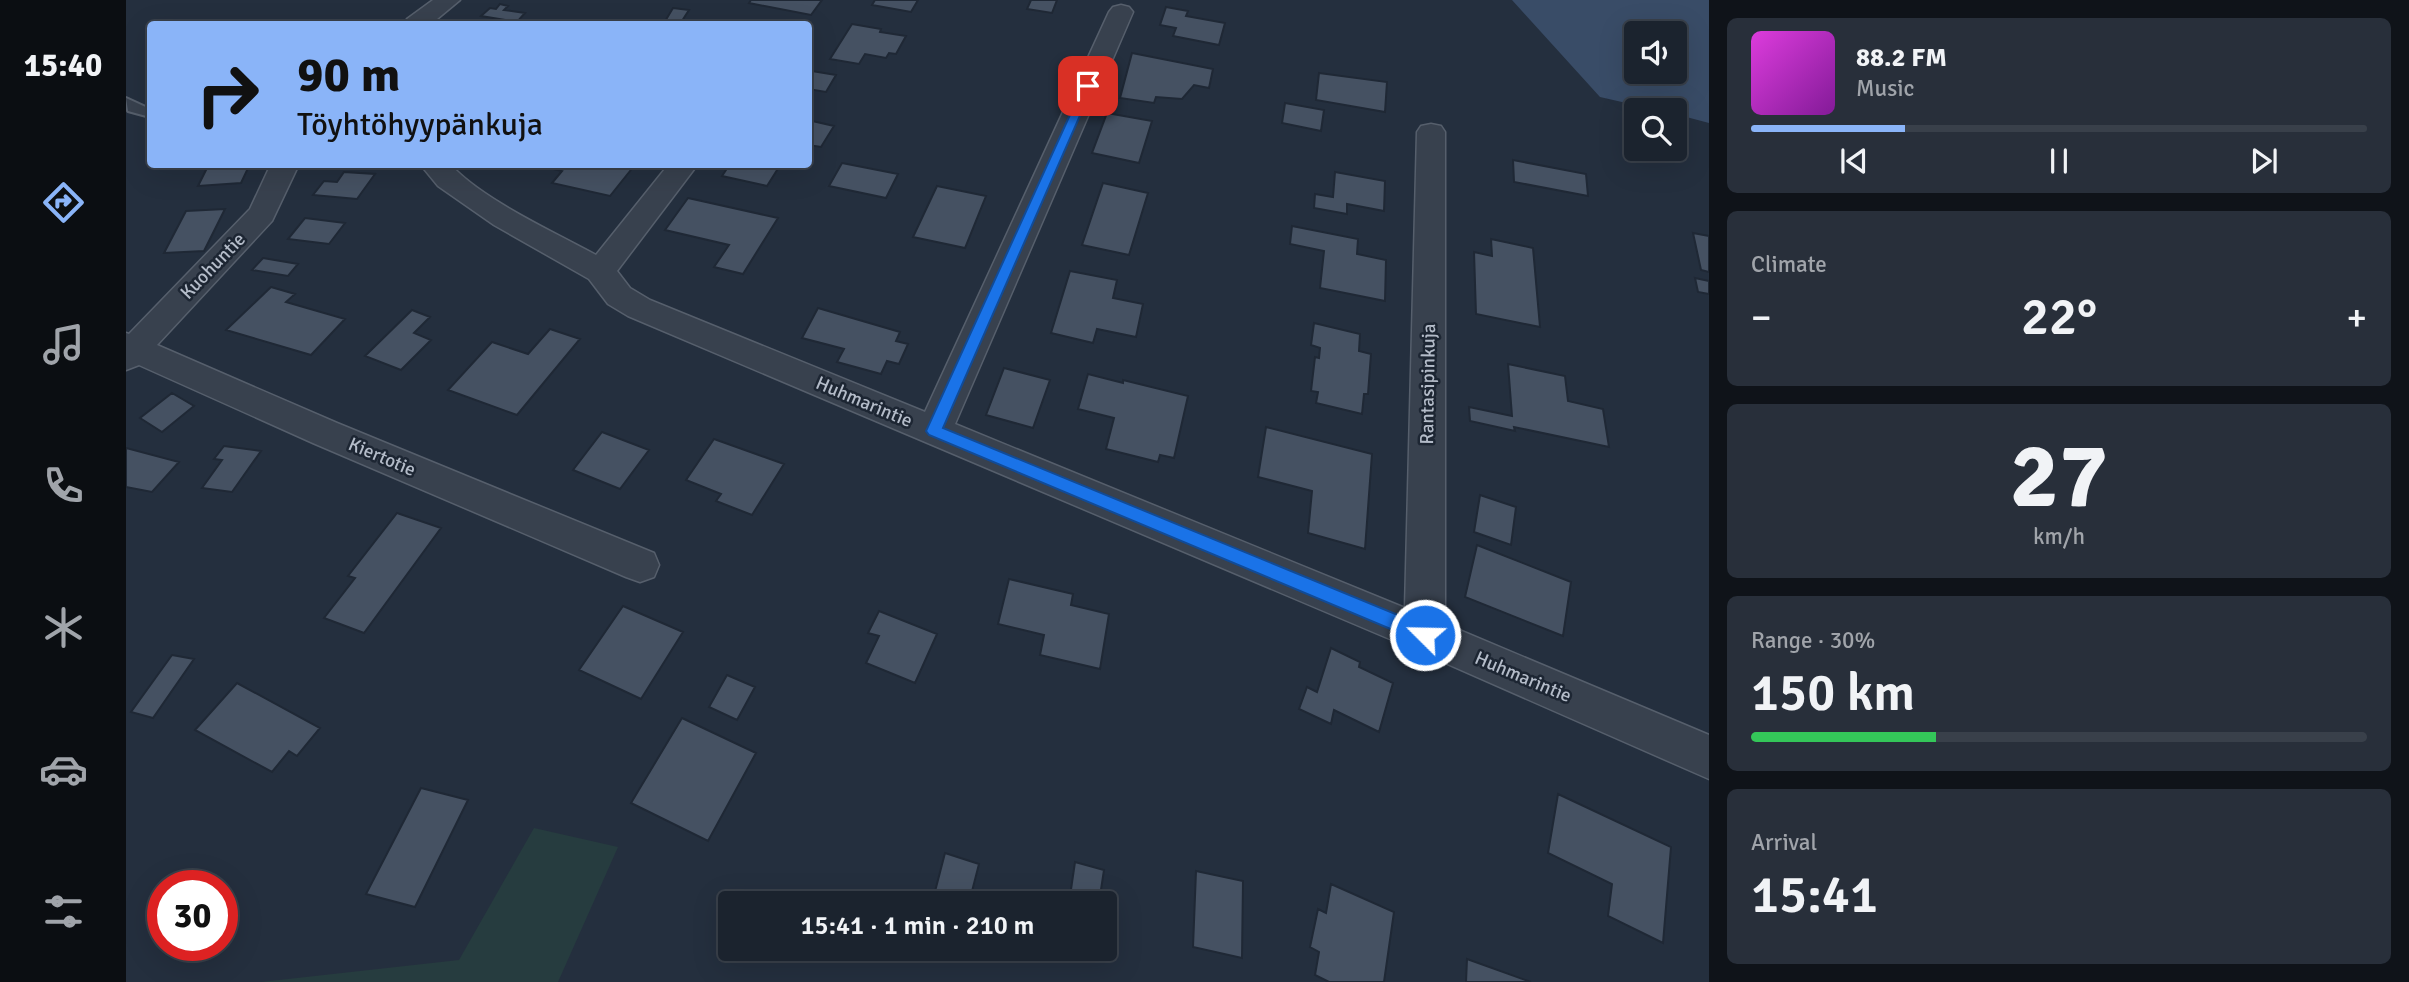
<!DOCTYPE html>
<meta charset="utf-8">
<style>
:root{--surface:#1b232e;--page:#282f3a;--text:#f1f3f6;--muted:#a0a4aa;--line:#39404a;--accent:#8ab4f8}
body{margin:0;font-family:Signika,sans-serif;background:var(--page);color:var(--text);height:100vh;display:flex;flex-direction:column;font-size:26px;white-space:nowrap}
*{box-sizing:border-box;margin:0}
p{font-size:23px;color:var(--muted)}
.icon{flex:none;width:38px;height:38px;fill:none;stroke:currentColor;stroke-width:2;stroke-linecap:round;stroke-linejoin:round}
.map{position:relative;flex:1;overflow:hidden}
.details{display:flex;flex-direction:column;gap:18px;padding:18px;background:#0f1319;width:700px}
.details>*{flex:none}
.guide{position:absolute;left:21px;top:21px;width:665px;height:147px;border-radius:7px;box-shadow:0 7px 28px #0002,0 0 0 2px var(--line);background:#8ab4f8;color:#111;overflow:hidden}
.fabs{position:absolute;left:1498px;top:21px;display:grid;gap:14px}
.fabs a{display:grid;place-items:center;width:63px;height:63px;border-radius:7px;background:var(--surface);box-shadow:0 7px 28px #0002,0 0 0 2px var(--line);font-size:35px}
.speed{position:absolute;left:21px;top:870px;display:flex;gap:14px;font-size:35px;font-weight:700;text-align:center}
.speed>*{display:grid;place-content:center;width:91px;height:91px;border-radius:50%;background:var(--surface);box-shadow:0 7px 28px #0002,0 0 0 2px var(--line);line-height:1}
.speed .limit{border:10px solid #d22;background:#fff;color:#111}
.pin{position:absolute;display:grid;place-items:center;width:60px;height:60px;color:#fff;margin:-30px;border-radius:14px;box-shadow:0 4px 10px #0006}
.me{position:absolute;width:77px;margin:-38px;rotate:293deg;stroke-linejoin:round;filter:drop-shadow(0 0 5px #0008)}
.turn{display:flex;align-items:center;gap:24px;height:147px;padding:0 35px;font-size:32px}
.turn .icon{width:91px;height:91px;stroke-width:2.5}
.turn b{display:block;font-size:49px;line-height:60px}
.big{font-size:52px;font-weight:600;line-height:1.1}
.details .widget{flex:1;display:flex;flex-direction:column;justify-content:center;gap:10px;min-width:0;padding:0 24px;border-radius:10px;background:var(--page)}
.details .dial{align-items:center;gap:0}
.dial b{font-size:91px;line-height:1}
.song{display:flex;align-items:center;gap:21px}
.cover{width:84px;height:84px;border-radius:10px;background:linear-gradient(135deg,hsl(300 70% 55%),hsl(290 70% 35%))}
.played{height:7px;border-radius:4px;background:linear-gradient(90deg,var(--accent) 25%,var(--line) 25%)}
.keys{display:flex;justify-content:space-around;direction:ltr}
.heat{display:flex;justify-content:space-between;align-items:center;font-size:38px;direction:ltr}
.charge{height:10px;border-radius:5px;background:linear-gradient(90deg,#34c759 30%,var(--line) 0)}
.trip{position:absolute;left:592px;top:891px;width:399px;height:70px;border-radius:7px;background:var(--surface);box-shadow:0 7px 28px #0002,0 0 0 2px var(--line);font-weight:600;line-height:70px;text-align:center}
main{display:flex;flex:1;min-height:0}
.menu{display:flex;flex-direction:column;width:126px;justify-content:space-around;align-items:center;background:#0b0e12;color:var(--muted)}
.menu .icon{width:49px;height:49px}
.menu .selected{color:var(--accent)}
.menu b{font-size:32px;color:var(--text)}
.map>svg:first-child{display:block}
</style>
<main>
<nav class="menu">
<b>15:40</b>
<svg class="icon selected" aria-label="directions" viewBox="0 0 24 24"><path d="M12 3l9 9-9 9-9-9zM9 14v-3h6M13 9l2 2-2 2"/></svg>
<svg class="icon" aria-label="music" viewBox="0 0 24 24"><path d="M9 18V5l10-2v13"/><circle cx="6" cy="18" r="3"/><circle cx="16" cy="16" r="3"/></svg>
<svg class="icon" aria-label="phone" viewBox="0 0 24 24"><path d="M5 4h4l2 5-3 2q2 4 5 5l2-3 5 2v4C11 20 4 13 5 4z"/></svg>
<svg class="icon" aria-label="climate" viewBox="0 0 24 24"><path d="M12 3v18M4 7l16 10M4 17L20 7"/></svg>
<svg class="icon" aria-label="car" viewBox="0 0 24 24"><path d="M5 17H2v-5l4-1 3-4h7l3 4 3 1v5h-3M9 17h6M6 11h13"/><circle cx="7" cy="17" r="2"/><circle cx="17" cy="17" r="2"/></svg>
<svg class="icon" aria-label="filters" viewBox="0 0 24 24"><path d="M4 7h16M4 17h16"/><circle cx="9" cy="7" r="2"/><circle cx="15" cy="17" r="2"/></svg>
</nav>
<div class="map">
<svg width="1583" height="982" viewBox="0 0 1583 982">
<rect width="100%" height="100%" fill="#242f3e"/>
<path fill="#263c3f" d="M408,828L492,847L432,982H135L333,960Z"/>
<path fill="#394c67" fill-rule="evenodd" d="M1386,0H1583V123L1549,114V110H1531L1474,97ZM1510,33H1549V72H1510Z"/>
<path fill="#455162" stroke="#1f2835" stroke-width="2" d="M625,0H696L685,15L623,3Z
M749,0H792L785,12L746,5Z
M905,0H931L926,13L901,9Z
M374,4L382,6L378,10L399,13L391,22L355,16L364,8L370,9Z
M1040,7L1062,11L1060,16L1099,23L1093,45L1047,36L1050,28L1034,25Z
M547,8L563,10L554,24L538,23Z
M726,24L755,29L754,32L780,36L770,54L763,53L760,58L739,54L733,64L704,59Z
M1006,53L1087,69L1083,88L1068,85L1056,99L1030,97L1028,103L994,98Z
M686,71L710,75L700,92L682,89V76Z
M1193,73L1261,82L1259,112L1190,100Z
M1159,103L1198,110L1195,131L1156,123Z
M981,113L1026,121L1013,163L966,153Z
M682,120L708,126L695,147L682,145Z
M1387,160L1460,174L1462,196L1388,182Z
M716,163L772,174L760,198L703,186Z
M83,164H124L115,183L72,186Z
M416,164H499L508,166L484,196L426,183L436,171L414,166Z
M604,164H641L653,167L641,186L596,176Z
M218,172L249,174L231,199L187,195L198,181L211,182Z
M1209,172L1259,181L1258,211L1221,204V214L1188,208L1189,194L1207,197Z
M977,183L1022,193L1003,255L956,245Z
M811,186L860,196L839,248L787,237Z
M562,198L652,218L617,274L588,267L603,245L539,230Z
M99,209L78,251L38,253L60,211Z
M179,218L219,223L203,244L162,239Z
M1166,226L1232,239L1231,254L1260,260L1259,301L1194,288L1198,251L1164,244Z
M1567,233L1583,236V272L1575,270Z
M1365,239L1407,248L1414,327L1350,314L1348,252L1366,256Z
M137,258L172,264L162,276L126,270Z
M944,271L991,280L987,298L1017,304L1010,337L971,329L967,343L925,333Z
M1569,278L1583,281V294L1572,292Z
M145,287L169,294L160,302L219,319L185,355L100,330Z
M692,308L774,332L770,341L782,344L773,364L761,361L755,374L711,362L718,349L676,338Z
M286,310L304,317L288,333L305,340L275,370L239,356Z
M1188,323L1234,334L1233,351L1245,354L1242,394H1238L1236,414L1190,403L1192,392L1185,391L1189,357L1193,358L1194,348L1185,345Z
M424,329L454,339L391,415L322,390L366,342L402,354Z
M1382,364L1439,376L1442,401L1477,409L1483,447L1388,427L1389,431L1344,421L1343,407L1386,416Z
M878,368L924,380L907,428L860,415Z
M962,374L997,383V380L1062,396L1048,458L1034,455L1032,462L980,449L988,418L952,409Z
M46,393L68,406L36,432L14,418Z
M1140,427L1246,454L1239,549L1182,533L1186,491L1132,477Z
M476,432L523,450L494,489L447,470Z
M588,439L658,464L626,515L590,501L595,494L560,480Z
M98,446L135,451L106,492L76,488L96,460L88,459Z
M0,448L53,462L26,492L0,487Z
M1354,495L1390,507L1385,545L1348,532Z
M271,513L315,528L238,633L198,618L229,578L222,576Z
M1351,545L1445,582L1437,636L1339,597Z
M883,579L947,594L945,605L983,614L974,669L914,655L918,635L872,624Z
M497,606L557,632L515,699L453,670Z
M753,611L811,634L789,683L740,663L753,636L742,633Z
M1205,648L1234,662L1233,667L1267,683L1253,732L1208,710L1205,724L1173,709L1181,687L1191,692Z
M46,655L68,659L27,718L5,712Z
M601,675L629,687L611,720L583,707Z
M111,683L194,728L171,756L163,751L146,772L69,730Z
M556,718L630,753L582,841L505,803Z
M295,788L342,800L289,907L240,894Z
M1432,794L1545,847L1537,943L1482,916L1486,884L1422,853Z
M819,853L853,864L843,903H806Z
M949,862L978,870L973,903H943Z
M1070,871L1117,881L1116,958L1067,947Z
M1205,884L1268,912L1258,982H1203L1189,975L1193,952L1184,947L1192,909L1200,913Z
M1341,959L1405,982H1340Z"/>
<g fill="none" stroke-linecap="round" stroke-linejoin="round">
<g stroke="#565f6c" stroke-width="4">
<path id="lane" d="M0,98L24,109V117L2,111Z"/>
</g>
<g stroke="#565f6c" stroke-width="3">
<path id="street" d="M307,0H334L305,24H278L281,19Z
M995,5L1003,7L1007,12L829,424L1279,608L1291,132L1295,126L1305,124L1315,126L1319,132V624L1583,735V779L1285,648L502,316L482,304L463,279L368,225L312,186L294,164H324C355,199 428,232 470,255L543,164H572L491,271L504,288L524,300L799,412L983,12L987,7Z
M145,164H173L146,221L31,345L211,423L528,553L533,565L528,577L514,582L500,577L187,443L13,365L0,370V333L3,334L124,209Z"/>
</g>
<use href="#lane" fill="#38414e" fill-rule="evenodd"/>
<use href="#street" fill="#38414e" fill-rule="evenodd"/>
</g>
<path fill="#1a73e8" stroke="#114b97" stroke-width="2" d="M958,84L967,86L817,428L1306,629L1308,635L1306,641L1299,643L1293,641L803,435L800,431Z"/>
<g text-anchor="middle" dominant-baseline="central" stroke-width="5" stroke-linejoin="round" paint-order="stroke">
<g font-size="19" fill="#b4bcc9" stroke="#1d2633">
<text transform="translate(87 266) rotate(-46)">Kuohuntie</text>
<text transform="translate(1302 384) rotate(-89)">Rantasipinkuja</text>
<text transform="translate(738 402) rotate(23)">Huhmarintie</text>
<text transform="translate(256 457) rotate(23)">Kiertotie</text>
<text transform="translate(1397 677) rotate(23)">Huhmarintie</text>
</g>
</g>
</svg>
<div class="fabs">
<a><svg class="icon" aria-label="sound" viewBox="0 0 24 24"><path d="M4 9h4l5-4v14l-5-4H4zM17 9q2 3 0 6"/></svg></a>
<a><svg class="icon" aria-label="search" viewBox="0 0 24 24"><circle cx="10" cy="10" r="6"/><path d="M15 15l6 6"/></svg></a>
</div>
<div class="speed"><div class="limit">30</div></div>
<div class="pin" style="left:962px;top:86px;background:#d93025"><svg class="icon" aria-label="arrive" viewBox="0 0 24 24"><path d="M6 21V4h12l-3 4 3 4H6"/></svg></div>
<svg class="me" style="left:1299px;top:635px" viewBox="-20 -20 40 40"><circle r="17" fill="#1a73e8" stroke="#fff" stroke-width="3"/><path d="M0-11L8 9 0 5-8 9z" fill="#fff"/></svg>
<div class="trip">15:41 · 1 min · 210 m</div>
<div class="guide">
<div class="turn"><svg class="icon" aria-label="right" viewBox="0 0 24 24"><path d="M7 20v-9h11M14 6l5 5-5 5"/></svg><div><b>90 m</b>Töyhtöhyypänkuja</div></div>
</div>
</div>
<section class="details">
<div class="widget">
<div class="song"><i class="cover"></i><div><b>88.2 FM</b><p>Music</p></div></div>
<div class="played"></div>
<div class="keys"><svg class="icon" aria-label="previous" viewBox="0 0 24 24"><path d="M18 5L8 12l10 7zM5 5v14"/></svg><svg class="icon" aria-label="pause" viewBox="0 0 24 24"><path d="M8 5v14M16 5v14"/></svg><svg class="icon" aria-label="next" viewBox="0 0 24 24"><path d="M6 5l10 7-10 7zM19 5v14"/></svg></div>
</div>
<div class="widget"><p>Climate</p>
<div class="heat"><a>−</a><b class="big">22°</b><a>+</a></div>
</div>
<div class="widget dial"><b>27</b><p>km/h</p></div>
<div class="widget"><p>Range · 30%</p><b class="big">150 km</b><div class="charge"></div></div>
<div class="widget"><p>Arrival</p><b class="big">15:41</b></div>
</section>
</main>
